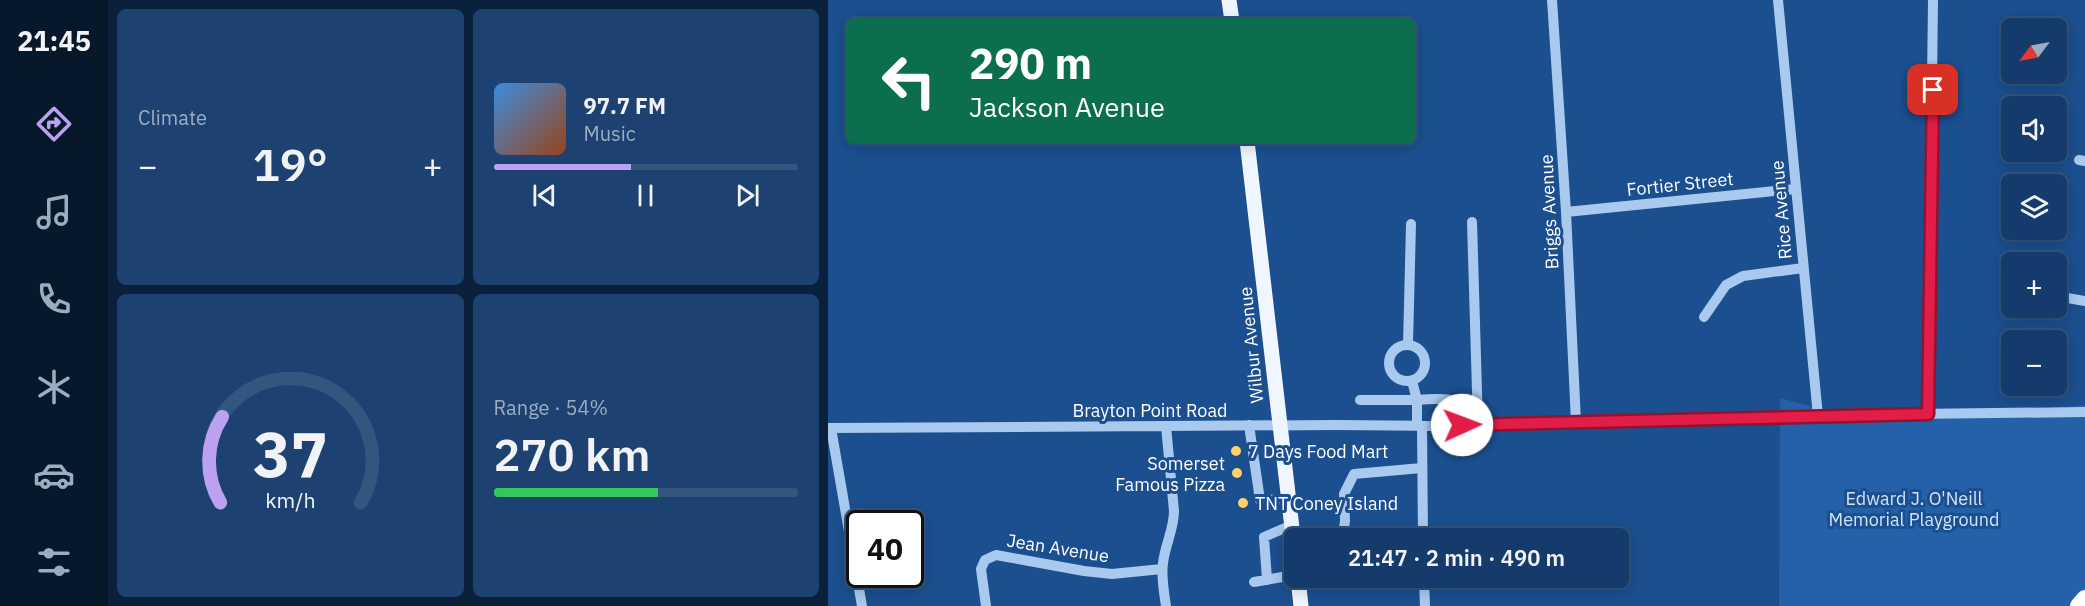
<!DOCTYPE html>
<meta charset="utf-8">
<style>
:root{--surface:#143b6b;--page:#1d4271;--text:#f1f3f6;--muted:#9dadc1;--line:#33557e;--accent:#bca0f2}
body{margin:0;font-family:"IBM Plex Sans",sans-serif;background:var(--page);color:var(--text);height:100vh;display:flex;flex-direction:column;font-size:22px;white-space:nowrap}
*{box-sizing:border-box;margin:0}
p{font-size:20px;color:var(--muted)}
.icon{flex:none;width:33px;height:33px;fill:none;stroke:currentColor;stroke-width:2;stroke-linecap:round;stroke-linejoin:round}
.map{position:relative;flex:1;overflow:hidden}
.panel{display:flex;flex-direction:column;gap:9px;padding:9px;background:#0b203b;width:720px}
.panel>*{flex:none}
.hud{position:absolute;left:18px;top:18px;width:570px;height:126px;border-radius:9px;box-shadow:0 3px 15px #0003,0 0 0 2px var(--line);background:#0b6e4f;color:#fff;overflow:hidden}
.needle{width:39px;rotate:238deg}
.buttons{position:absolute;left:1173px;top:18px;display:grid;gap:12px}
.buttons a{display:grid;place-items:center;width:66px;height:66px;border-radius:9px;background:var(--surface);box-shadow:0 3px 15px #0003,0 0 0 2px var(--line);font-size:30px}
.speed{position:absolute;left:18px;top:510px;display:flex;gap:12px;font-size:30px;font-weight:700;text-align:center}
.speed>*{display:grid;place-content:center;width:78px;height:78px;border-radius:50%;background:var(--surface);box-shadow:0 3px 15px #0003,0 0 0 2px var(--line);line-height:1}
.speed .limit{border:3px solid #111;border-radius:9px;background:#fff;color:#111}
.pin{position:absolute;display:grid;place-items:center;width:51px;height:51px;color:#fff;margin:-26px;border-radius:12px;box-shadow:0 3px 9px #0006}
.me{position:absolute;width:66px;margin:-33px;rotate:88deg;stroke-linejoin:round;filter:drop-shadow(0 0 4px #0008)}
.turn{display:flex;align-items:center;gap:21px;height:126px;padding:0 24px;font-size:27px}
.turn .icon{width:78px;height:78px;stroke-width:2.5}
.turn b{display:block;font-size:42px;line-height:51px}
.big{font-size:45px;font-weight:600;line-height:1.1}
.panel .widget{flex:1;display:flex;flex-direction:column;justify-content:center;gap:9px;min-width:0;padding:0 21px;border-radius:9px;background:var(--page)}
.panel .dial{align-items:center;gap:0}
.dial svg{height:156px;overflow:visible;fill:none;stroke:var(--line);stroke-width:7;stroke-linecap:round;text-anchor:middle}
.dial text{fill:var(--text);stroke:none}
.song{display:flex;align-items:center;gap:18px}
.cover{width:72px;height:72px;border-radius:9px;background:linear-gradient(135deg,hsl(210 70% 55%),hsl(20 70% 35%))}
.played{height:6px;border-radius:3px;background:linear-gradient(90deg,var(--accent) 45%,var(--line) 45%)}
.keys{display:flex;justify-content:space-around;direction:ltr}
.heat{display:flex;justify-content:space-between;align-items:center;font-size:33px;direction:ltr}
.charge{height:9px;border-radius:4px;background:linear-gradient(90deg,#34c759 54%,var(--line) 0)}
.panel .tiles{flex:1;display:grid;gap:9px;grid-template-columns:repeat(2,1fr)}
.trip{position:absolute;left:456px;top:528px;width:345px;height:60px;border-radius:9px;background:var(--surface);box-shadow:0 3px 15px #0003,0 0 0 2px var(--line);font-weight:600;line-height:60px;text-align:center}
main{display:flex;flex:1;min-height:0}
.dock{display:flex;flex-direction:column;width:108px;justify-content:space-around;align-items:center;background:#08182b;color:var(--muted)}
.dock .icon{width:42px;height:42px}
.dock .on{color:var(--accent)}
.dock b{font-size:27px;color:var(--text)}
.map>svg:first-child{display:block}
</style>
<main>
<nav class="dock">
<b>21:45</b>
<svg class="icon on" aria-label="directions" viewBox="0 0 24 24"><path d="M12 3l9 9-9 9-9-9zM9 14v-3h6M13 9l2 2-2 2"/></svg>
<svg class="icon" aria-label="music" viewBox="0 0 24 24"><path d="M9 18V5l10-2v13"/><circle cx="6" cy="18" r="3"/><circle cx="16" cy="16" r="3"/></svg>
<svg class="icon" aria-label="phone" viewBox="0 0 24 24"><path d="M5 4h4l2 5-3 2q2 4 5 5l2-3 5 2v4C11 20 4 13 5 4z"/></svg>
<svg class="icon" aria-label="climate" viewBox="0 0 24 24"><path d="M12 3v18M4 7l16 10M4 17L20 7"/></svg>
<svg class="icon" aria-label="car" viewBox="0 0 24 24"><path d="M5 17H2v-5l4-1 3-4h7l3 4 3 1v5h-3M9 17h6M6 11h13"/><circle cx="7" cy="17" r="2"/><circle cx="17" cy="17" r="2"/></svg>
<svg class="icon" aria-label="filters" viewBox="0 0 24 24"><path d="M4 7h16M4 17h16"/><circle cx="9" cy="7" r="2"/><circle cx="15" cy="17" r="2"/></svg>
</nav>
<section class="panel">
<div class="tiles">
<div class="widget"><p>Climate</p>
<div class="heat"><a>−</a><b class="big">19°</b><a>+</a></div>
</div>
<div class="widget">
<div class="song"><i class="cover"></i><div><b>97.7 FM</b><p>Music</p></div></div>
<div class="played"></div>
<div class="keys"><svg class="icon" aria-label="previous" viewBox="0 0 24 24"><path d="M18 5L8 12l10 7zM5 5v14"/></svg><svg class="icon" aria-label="pause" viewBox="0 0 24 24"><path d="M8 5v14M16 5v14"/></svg><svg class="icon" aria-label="next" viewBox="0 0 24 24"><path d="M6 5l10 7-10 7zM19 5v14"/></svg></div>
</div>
<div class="widget dial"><svg viewBox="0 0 100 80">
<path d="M14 69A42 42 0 1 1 86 69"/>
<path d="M14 69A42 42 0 0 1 15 25" stroke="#bca0f2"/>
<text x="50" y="56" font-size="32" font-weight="700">37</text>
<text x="50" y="72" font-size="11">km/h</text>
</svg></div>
<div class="widget"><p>Range · 54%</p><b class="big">270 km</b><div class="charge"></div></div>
</div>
</section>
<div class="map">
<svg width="1257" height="606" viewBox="0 0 1257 606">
<rect width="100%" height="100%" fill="#1b4f8f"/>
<path fill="#2461a8" d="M952,398L1027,418L1126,416L1257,405V606H951Z"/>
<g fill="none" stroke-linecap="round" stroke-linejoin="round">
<path stroke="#a9c9ee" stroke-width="10" d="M724,0L738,212L748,422
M950,0L990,416
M1251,160L1257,161
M738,212L968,189
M644,222L650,425
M1228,296L1257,301
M876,317L898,285L915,276L975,268
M561 363a18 18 0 1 1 36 0a18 18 0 1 1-36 0Z
M580,345L583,224
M584,381L589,400C611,398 629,398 649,408
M532,400H589V426
M1100,414L1105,0
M421,425L432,500L461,499
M338,426L346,511C346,529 337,545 335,563C333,577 336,592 338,606
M594,426L595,538
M0,428L507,425L619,426L1005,415L1257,412
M3,428L34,606
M485,538L515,535L517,521L516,494L526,474L594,468
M596,578L597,606
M439,580L436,537L464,525
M426,582L466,575
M158,606L153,569L157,560L168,555L256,571L284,574L334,569"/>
<path stroke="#f0f6ff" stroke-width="15" d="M401,0L404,21
M419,141L466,545
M470,578L473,606"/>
<path stroke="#fff" stroke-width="18" d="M1251,606L1257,599"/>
</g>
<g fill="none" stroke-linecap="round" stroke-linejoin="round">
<g stroke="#92132f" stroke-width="15">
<path id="route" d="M634,425L1100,414L1105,90"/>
</g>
<use href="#route" stroke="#e11d48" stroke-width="10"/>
</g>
<g fill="#ffd166" stroke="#1b4f8f" stroke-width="2">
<circle cx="408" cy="451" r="6"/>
<circle cx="409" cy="473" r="6"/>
<circle cx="415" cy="503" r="6"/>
</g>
<g text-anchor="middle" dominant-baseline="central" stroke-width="6" stroke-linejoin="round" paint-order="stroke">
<g font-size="18" fill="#fff" stroke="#1b4f8f">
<text transform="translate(852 184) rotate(-6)">Fortier Street</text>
<text transform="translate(953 210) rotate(-95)">Rice Avenue</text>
<text transform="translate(721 212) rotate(-93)">Briggs Avenue</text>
<text transform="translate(423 345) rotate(-96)">Wilbur Avenue</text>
<text x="322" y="410">Brayton Point Road</text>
<text transform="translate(230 548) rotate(9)">Jean Avenue</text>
</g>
<g font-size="18" fill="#fff" stroke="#1b4f8f" text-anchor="start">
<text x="420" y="451">7 Days Food Mart</text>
<text x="397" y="463" text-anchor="end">Somerset<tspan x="397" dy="21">Famous Pizza</tspan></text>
<text x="427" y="503">TNT Coney Island</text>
</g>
<g font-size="18" fill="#cfe3fa" stroke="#1b4f8f">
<text x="1086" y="498">Edward J. O'Neill<tspan x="1086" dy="21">Memorial Playground</tspan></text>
</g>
</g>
</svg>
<div class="buttons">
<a><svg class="needle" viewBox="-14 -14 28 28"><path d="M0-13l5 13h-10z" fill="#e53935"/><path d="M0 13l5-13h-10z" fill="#9dadc1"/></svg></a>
<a><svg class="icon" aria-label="sound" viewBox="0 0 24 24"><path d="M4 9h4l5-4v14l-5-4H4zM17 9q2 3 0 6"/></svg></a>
<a><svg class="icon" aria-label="layers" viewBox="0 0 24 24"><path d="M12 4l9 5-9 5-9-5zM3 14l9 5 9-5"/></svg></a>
<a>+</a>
<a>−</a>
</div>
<div class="speed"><div class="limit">40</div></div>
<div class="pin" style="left:1105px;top:90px;background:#d93025"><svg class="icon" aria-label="arrive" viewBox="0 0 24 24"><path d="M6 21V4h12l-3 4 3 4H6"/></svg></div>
<svg class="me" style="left:634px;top:425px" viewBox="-20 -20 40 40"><circle r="19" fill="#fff"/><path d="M0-13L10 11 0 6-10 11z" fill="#e11d48"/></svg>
<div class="trip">21:47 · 2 min · 490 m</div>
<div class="hud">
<div class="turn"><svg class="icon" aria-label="left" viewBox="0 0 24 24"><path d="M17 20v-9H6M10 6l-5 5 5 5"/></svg><div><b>290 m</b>Jackson Avenue</div></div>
</div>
</div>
</main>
